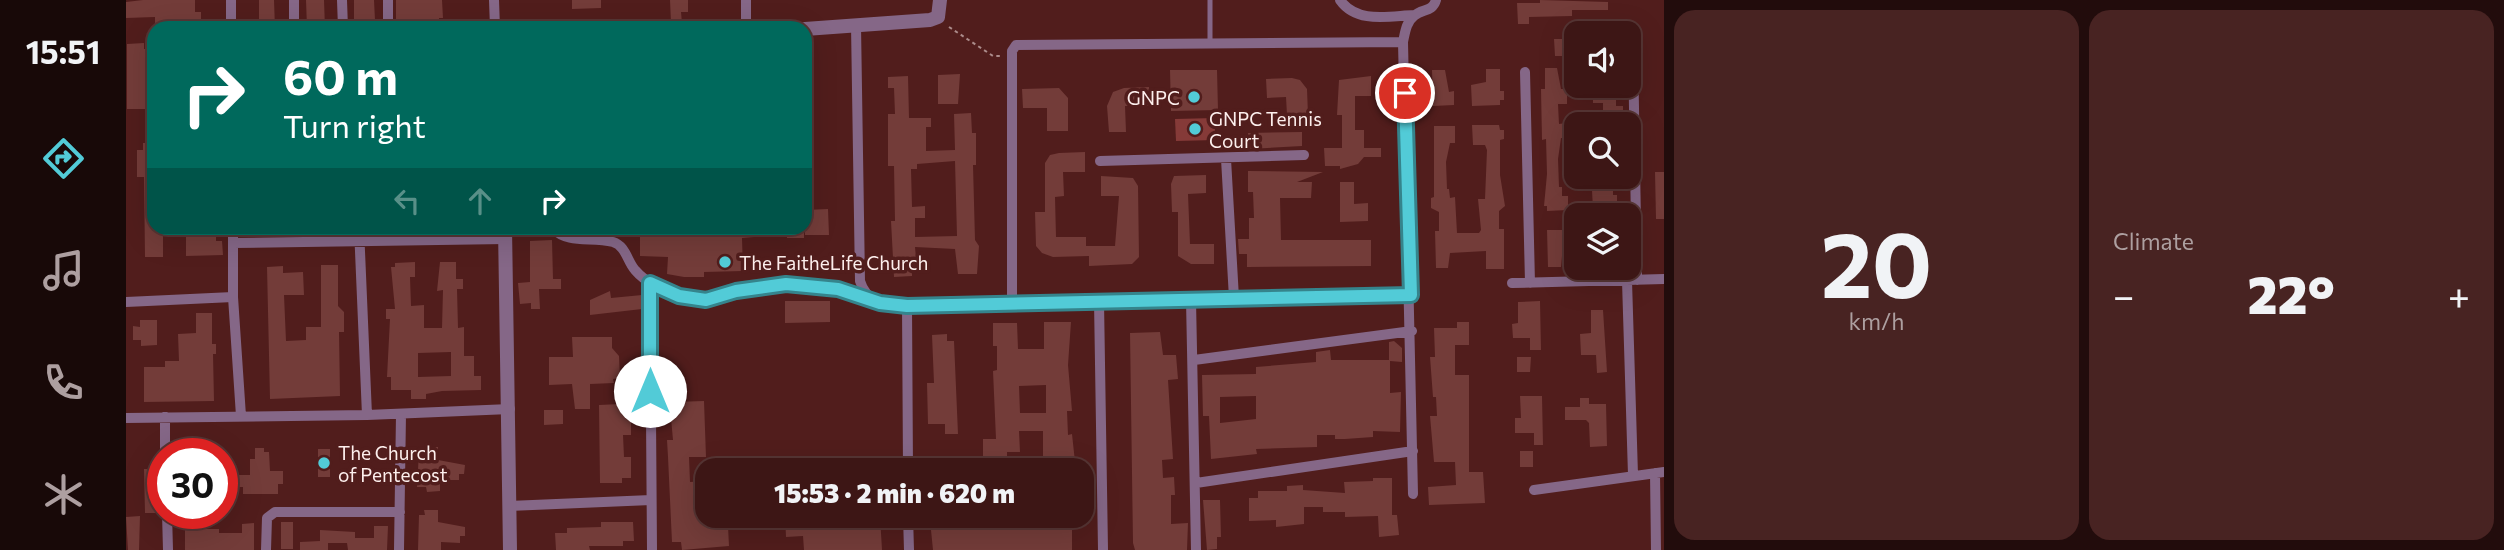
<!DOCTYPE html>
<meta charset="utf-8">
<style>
:root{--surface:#3d1615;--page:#482322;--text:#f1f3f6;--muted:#ad9fa0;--line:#563534;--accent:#52cbd7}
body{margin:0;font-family:Commissioner,sans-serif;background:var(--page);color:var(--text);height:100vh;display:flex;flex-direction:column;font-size:26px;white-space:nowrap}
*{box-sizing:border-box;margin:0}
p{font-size:23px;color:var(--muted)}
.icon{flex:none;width:38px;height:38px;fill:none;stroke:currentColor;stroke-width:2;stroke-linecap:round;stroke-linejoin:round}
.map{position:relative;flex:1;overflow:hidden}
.details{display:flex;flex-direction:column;gap:10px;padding:10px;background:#220c0c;width:840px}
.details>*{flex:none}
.guide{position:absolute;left:21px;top:21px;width:665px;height:214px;border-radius:21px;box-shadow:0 7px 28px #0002,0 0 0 2px var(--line);background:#00695c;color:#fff;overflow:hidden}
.fabs{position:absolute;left:1438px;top:21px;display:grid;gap:14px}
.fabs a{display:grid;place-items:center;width:77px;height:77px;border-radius:14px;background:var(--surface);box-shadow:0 7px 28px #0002,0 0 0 2px var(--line);font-size:35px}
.speed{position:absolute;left:21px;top:438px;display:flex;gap:14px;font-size:35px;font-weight:700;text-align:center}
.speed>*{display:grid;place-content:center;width:91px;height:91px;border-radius:50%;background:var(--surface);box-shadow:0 7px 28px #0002,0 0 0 2px var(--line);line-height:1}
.speed .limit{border:10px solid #d22;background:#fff;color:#111}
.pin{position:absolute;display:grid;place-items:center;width:60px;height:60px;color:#fff;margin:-30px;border:4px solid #fff;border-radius:50%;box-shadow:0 2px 7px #0007}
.me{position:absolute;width:77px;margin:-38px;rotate:0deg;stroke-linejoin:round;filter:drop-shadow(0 0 5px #0008)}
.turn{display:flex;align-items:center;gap:24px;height:147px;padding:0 21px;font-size:32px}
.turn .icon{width:91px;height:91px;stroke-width:2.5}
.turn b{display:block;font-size:49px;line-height:60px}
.lanes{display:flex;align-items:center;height:66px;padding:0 21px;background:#0003;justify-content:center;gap:35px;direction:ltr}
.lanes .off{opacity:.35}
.big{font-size:52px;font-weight:800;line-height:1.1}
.details .card{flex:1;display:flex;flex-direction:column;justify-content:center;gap:10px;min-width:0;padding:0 24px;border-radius:21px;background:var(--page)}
.details .dial{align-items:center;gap:0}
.dial b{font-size:91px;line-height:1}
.heat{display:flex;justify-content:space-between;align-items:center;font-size:38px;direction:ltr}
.details .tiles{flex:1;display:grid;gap:10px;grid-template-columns:repeat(2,1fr)}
.trip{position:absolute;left:569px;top:458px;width:399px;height:70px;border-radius:21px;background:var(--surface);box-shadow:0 7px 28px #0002,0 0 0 2px var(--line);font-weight:800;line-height:70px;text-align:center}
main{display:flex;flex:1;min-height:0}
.dock{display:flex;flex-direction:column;width:126px;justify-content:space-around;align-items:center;background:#180908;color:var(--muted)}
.dock .icon{width:49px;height:49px}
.dock .on{color:var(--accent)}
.dock b{font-size:32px;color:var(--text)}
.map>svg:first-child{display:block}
</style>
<main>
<nav class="dock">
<b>15:51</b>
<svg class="icon on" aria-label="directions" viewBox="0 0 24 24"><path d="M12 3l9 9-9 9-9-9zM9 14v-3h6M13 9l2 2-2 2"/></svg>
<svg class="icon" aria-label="music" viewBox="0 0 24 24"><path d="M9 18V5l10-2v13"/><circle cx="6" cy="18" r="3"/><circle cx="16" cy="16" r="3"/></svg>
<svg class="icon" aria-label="phone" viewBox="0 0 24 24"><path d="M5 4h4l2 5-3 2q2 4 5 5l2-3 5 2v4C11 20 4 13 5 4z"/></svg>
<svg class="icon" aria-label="climate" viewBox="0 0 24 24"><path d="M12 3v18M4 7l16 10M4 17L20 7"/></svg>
</nav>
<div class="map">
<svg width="1538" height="550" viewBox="0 0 1538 550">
<rect width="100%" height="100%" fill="#511d1c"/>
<path fill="#853a38" d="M1089,118V140L1050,141L1049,119Z"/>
<path fill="#733c39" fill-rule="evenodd" d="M17,0H69V12H75V25L29,28V17L0,18V2Z
M133,0H148L149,28H133Z
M180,0H198L199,28H181Z
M228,0H248L249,20H244V28H228Z
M270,0H316L317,18H313V27L293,28L292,22H270Z
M446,0H475V8L446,9Z
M544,0H562V12H555L556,23H545Z
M1414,0L1482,2V10H1446V16L1403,17V24H1392L1391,3H1414Z
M1428,39H1438V56H1429Z
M18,43V49H26L28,94L19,95V109H1V44Z
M1419,68H1431L1435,89H1441V104H1432L1433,124L1440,123L1441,138H1435L1432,159L1433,187H1436V196H1442V210L1421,211V206H1418L1421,174L1420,139L1416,140L1415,89H1419Z
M1360,69H1374V91H1378V100H1374V105L1346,106L1345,85L1360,82Z
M1044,70H1091L1092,110L1045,111Z
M1306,70H1319L1323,92L1328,91V105L1307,106Z
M834,74L832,104H812V75Z
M782,76L783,118H805V127H800V151L829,150L828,114L845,113L846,133H850V165H847L849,240L853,246L851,274H832L829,249L789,247L790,258H786V276L768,277L765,221H769L768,166H762V114H769L768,88H762V77ZM829,161L831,236L789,237V218H799V206L786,207L785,169H791V164Z
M1245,76V96H1229V130H1238V148H1255V157H1238L1232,164L1214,169V166H1199L1198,148H1216V115H1211L1213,80Z
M1166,78L1174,80L1181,89L1182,115H1161L1160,97L1141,98L1140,79Z
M1467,86L1490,88V106H1497V121L1477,122V103H1467Z
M1023,87V106H999L1000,132H983L981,106L987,92L998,88Z
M933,88L942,98V131H921V108H897L896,89Z
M1346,125H1373L1374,130H1378V139L1374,140V175L1379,206L1373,211V229H1378V269H1360V251L1324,253L1322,268H1310L1309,231H1313V212L1305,208V198L1308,197V126H1329V143H1324L1320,162L1321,189H1323L1324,198L1329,197L1331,233H1353L1355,230L1352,199H1359L1361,150L1359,145H1347Z
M1176,132V146L1123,149L1122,133Z
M17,143H28V228H37V257H19L18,177H11V150H17Z
M959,152V172H937L938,196L929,197L930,237H960V246H989L993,196H975V176L1007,178L1012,186L1013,257L1006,264L963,266V256L927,257L916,253L910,246L909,212H919V163L924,155L933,153Z
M1122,171L1197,172L1171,182H1186L1185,198H1154L1155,240H1245V266L1121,267V254H1113L1112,239H1123V218H1128L1127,192H1122Z
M1529,172H1538V219H1530Z
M1080,175V193L1062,194L1064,244H1088V264H1065L1052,256V212H1046L1045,184L1048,176Z
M1471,177H1487V195H1491V205H1487L1488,210H1467L1466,190H1471Z
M1214,182H1228V204L1242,203V221L1214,222Z
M702,209L703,235H679V210Z
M60,228H90V241H96L97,255L60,256Z
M603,228H627L628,237L616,238L617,271L578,272V277H558L541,274L542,257L514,256V231L603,233Z
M661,228H678V238H661Z
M1421,230H1442V245H1437L1435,267H1422Z
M426,240L427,279H435V289H413L414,309H405V303L394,304L392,283L404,282V241Z
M289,262V277H284L285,306L298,305V328H316L317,290L311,291L314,262H330V279H337V289H331L332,328L338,327V356H348V376H355V390L316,391L300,394V399H285V390H265V377H261L264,319H260V309H269L265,267H269V263ZM325,352V376L292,377V353Z
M195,265H212V306L218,312V332H213L214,396L144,399L141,267L157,266V273L177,272L178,295H158L160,341L180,340V327H195Z
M484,291L485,298L516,295V309L464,315V300Z
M659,301H704V322L659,323Z
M1414,301L1415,350H1404V338H1387L1386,324L1392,323V302Z
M1465,310H1477L1481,372L1471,373L1470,355H1455L1454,334L1465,333Z
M70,313H86V344H90V354H87L88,401L18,402V367H39V361H53L52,334L70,333Z
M14,320H31V345L15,346V340H7V326L14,327Z
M918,322H945L942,365L946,411H941L942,435L946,434L950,471H899V460H917V431H893L894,452H881V471H857V439H870L867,371L871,370V346H867V323H891L892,349H918ZM920,385V413H894L893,386Z
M1331,322H1343V345H1329V375H1343V472H1357L1359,503L1303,505L1302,487L1330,485L1329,462H1308L1304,416H1311L1310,397H1307L1304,357H1309L1308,328H1331Z
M1034,332L1037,355H1050L1052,379L1042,380L1047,459L1036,460L1037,478L1048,477L1049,495H1045V524L1062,523L1061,550H1009L1007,543L1004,333Z
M821,334V341H828L832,434H819V424H802L801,383H808L806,335Z
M446,337H486V348L493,356L494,378L487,379L488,383L464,384V409H449L446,384L423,385V357H447Z
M1268,341L1276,348V362L1264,361V393L1275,392L1274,432L1247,431V437L1219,439H1209V435H1191V447L1130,449L1131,454L1085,459L1083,416H1077L1076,375L1130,374V367L1190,362V352L1204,350L1205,360H1263V342ZM1130,396V419L1094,423V397Z
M1391,357H1405L1404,372H1391Z
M1394,396H1416L1417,445H1408V433H1389V418H1395Z
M1454,398H1463V404H1480L1481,446L1464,447L1463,423L1460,420H1439V407H1454Z
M500,399L505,405V435H497L498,457H505V478H496V483H474L473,405L494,404Z
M578,401L580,457H563L564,482L580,481V516H612V526H602L603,546L556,550L555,542H546L542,457L541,440H547L544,407H549L548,402Z
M418,410H437V424L418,425Z
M298,447H312V460L339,465L338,474H333V480H314V491L301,492L300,487H291L293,452H299Z
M129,448H138V452H143L144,471H157V484H152V494H117V487H113V475H124V459H129Z
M192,449H204V477H192Z
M1394,451H1407V467H1394Z
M808,459H821V471H809Z
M18,469H31V513H19Z
M1247,478H1266V515H1271L1273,535L1253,537L1252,516L1219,517V512H1197V507H1178V524L1150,527V520L1123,521V498H1132V491H1161V486L1177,485V490L1219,493L1218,482L1247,481Z
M1077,500H1094L1095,537H1091V549L1081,550Z
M298,510H312V522L339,527V536H334V543L315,542V550H292L293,515H299Z
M14,516L13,550H2L0,517Z
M64,516H78V529H93V533H116V524L128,523V550H59V521H64Z
M659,516H754L756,550H678L677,536L660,537Z
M886,516H959V525H946V550H807L804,520Z
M155,522H167V549H155Z
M475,522H507L508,541H497V546H463L464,550H430L429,533H441V528L475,527Z
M248,526H262L261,550H222L221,543H202V550H174V542L194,541V530L229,532V538H248Z"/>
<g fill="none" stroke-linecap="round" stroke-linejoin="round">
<path stroke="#ab8b8a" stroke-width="2" stroke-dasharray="3.5 3.5" stroke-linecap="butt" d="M823,27L867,56H875"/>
<path stroke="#856787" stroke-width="5" d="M1084,42V0"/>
<path stroke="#856787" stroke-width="10" d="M105,0V28
M168,0V28
M216,0L217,28
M262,0V28
M368,0L369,28
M620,0V28
M1214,0C1231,24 1263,16 1288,15
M730,25L734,281C741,304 759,304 781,306L1285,295
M1507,51L1511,280
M1399,72L1404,283
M1100,159L1108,298
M974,161L1178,155
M107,228V297L115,416
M233,228L241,415
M426,228C444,245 464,236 487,242C500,246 501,261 509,270C519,282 540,293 555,297C590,305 625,284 660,284C687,284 714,290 740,296
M107,243L380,239
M1501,281L1507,475
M524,283L526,550
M1386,283L1538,279
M1065,300L1070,550
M973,301L977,550
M0,302L107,297
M886,303V51L890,45L1277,42
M781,306L782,471
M1068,360L1286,331
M39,417V453
M0,418L241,415L384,409
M1529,473L1530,550
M1070,483L1287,451
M1408,490L1538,472
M1287,494L1277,42C1279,33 1280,22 1288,16C1296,8 1306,13 1310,0
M383,506L525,500
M41,513L42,550
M782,516L783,550
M140,550L141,518L149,512H274
M273,550L275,414"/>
<path stroke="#856787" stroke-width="14" d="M679,29L804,20L812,17L814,0
M379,228L384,550"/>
</g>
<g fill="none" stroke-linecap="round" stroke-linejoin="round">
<g stroke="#35848c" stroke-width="18">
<path id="route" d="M524,391V283L553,296L580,300L610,291L660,284L712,289L754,303L781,306L1285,295L1279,93"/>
</g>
<use href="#route" stroke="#52cbd7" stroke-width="12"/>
</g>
<g fill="#52cbd7" stroke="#511d1c" stroke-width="2.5">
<circle cx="1068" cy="97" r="7"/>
<circle cx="1069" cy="129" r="7"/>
<circle cx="599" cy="262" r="7"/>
<circle cx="198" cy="463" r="7"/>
</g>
<g text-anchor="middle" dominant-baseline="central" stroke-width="7" stroke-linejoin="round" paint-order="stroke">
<g font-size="19" fill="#fdefed" stroke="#511d1c" text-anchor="start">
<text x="1054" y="97" text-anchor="end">GNPC</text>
<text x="1083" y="118">GNPC Tennis<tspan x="1083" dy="22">Court</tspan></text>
<text x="613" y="262">The FaitheLife Church</text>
<text x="212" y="452">The Church<tspan x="212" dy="22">of Pentecost</tspan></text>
</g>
</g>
</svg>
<div class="fabs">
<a><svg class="icon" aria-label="sound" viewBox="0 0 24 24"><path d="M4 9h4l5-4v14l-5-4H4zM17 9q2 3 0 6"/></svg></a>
<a><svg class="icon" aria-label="search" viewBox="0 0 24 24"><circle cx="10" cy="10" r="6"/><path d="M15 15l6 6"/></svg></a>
<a><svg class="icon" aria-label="layers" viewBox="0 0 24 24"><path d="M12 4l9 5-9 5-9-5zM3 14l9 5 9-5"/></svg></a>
</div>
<div class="speed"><div class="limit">30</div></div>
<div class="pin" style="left:1279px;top:93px;background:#d93025"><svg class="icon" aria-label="arrive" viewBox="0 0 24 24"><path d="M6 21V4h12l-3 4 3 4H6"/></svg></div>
<svg class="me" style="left:524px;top:391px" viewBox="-20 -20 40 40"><circle r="19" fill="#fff"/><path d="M0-13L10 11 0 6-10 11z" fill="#52cbd7"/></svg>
<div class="trip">15:53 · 2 min · 620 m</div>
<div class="guide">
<div class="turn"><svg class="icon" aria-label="right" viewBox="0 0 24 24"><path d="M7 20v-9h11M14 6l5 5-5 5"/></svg><div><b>60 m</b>Turn right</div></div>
<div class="lanes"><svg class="icon off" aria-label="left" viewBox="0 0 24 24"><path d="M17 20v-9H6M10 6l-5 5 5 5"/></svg><svg class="icon off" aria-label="ahead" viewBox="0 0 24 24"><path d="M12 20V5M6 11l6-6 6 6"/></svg><svg class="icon" aria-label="right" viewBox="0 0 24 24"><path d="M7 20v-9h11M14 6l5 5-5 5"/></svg></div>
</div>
</div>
<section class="details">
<div class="tiles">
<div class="card dial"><b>20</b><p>km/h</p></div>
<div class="card"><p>Climate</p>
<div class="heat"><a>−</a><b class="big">22°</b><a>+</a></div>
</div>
</div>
</section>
</main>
